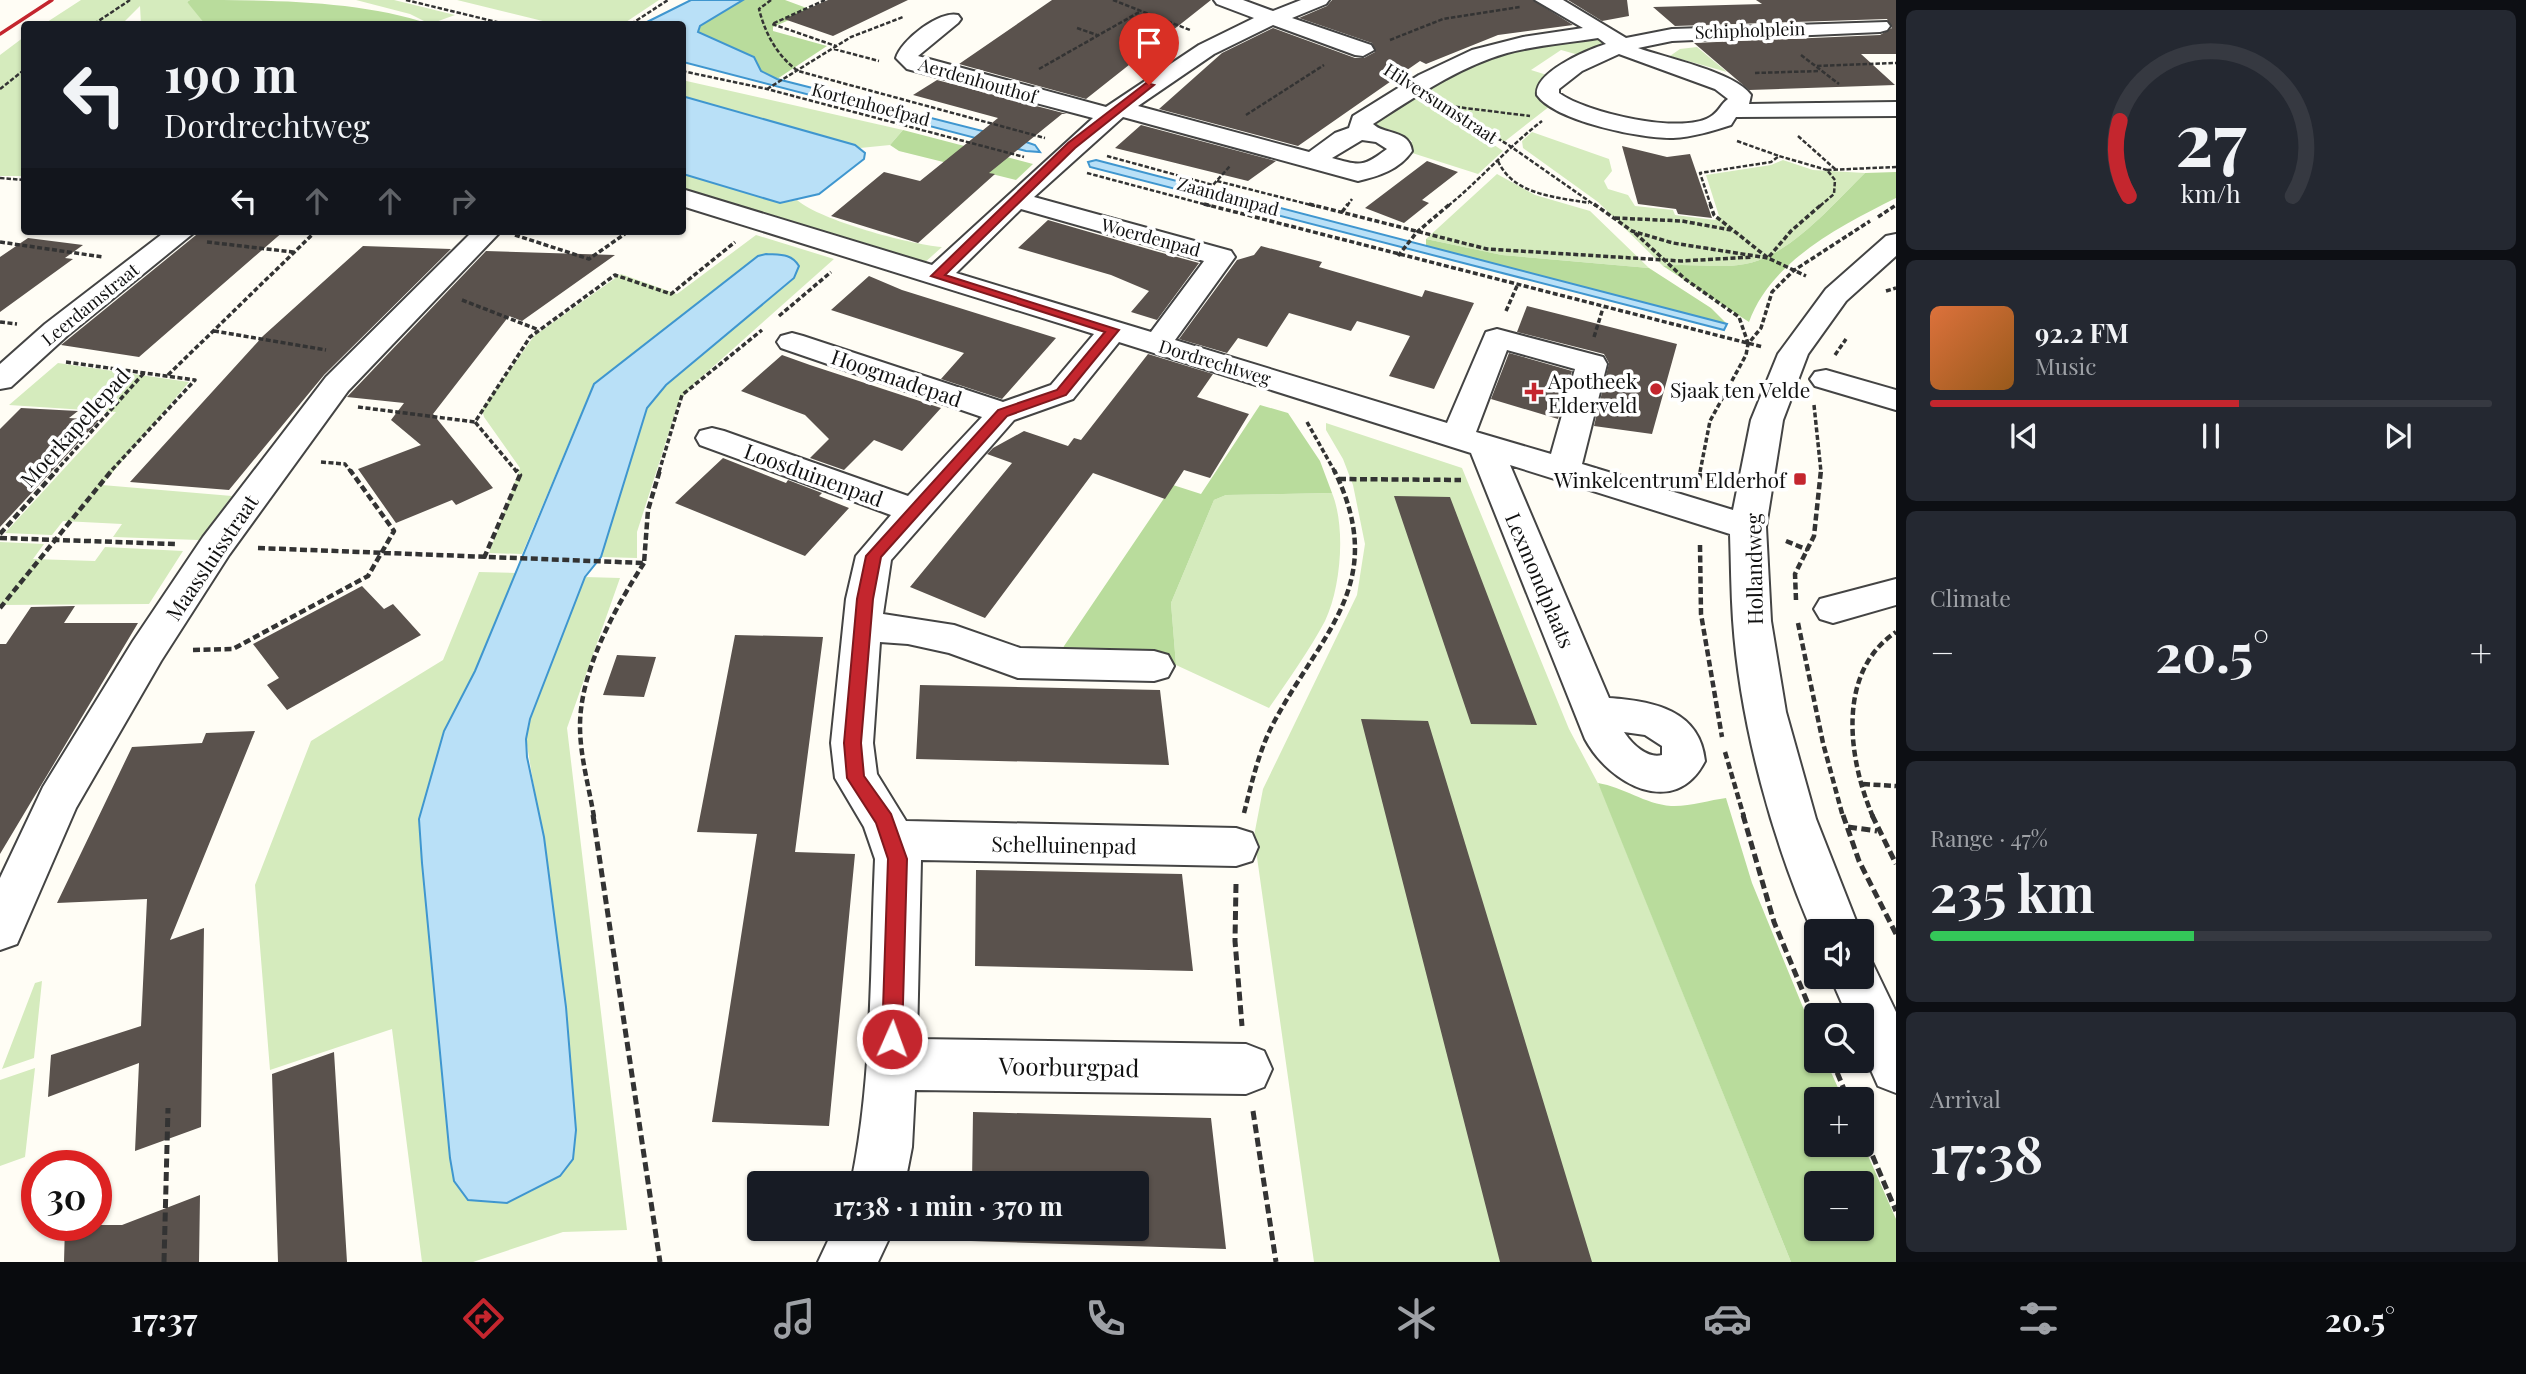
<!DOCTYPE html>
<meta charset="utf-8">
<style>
:root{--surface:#171b24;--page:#242831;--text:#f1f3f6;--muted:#9ea1a6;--line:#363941;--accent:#c4262e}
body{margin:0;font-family:"Playfair Display",serif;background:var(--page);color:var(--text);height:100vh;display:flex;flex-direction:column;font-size:26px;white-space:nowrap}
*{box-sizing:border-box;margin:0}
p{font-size:23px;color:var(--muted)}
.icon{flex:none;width:38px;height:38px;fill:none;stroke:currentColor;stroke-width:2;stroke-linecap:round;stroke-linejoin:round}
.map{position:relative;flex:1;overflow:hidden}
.drawer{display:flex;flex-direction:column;gap:10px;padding:10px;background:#0d0f14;width:630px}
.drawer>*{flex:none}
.banner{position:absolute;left:21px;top:21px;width:665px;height:214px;border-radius:7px;box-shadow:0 2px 5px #0004;background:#171b24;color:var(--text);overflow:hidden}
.fabs{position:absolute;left:1804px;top:919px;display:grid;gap:14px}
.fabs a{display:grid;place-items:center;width:70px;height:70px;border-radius:7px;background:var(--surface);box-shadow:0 2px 5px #0004;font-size:35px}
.speed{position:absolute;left:21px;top:1150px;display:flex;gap:14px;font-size:35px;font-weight:700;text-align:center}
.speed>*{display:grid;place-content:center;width:91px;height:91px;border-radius:50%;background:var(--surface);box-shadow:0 2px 5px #0004;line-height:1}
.speed .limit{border:10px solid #d22;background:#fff;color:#111}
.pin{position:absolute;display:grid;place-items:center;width:60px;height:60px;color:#fff;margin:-72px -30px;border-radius:50% 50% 50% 0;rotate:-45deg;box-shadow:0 0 7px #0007}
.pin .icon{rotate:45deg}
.me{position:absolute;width:77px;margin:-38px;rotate:2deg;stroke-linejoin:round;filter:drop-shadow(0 0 5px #0008)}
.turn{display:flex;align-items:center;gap:24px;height:147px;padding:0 28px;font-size:32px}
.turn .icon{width:91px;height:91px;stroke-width:2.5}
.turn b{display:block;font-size:49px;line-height:60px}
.lanes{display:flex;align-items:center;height:66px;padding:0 28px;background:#0003;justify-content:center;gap:35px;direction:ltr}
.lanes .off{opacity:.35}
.big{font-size:52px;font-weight:700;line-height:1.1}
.drawer .tile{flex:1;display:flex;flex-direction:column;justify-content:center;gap:10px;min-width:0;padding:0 24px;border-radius:10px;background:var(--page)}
.drawer .dial{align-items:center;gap:0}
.dial svg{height:182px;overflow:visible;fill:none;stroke:var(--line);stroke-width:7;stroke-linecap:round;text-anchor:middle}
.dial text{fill:var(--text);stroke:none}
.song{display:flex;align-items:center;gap:21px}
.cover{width:84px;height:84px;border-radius:10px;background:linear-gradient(135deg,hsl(20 70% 55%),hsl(30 70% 35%))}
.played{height:7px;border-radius:4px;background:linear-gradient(90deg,var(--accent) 55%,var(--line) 55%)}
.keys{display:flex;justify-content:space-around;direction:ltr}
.heat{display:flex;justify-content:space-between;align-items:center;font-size:38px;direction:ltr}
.charge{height:10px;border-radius:5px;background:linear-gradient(90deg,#34c759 47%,var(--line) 0)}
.trip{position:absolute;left:747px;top:1171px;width:402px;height:70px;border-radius:7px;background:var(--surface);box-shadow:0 2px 5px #0004;font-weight:700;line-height:70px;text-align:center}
.tab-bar{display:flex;height:112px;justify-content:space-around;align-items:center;background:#090b0e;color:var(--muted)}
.tab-bar .icon{width:49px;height:49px}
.tab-bar .active{color:var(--accent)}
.tab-bar b{font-size:32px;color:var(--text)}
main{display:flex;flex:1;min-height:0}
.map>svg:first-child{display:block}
</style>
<main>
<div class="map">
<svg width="1896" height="1262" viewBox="0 0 1896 1262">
<rect width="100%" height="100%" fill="#fffdf5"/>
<path fill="#d5ebbd" d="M81,0H190L187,2L206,22L205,24H141L140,6L122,24H44Z
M356,0H394L455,15L430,24L410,14Z
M457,0H659L623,24H555Z
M1593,35L1606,43L1579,55L1561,50L1531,70L1550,76V106L1504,142L1424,87C1484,57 1527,46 1593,35Z
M24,37V176H0V55Z
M1697,47L1727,72L1670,56L1680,49Z
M682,80L903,130L890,145L860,148L683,96Z
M1416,92L1503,151L1478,174L1406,151L1412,141L1391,130L1364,123Z
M1532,132L1609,159L1612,171L1604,181L1608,189L1628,195L1635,206L1673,210L1675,215L1715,220L1719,216L1706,175L1771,165L1783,160L1813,170L1865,173C1833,204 1790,256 1745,264C1718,269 1690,263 1663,266L1598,202L1523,148L1522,141Z
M682,174L780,203L797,200C822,221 908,244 942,247L923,264L683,189Z
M1497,174L1535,195L1590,211L1649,268L1502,255L1426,239Z
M756,235L834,259L697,381L679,401L637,532V558L601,557L647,408L666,385L675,322L594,383L522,554L489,553L520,468L484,417L482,409L534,336L621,274L677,294Z
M58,363L189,382L102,485L232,496L199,540L113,537L122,524L63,521L52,535L5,533L116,412L9,405Z
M1326,423L1462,468L1569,729L1601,789L1791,1262H1314L1254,836L1263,789L1357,595L1365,544L1353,485L1343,459L1326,430Z
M1332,493C1346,527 1341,588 1325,621C1309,651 1288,680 1269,708L1176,665L1171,603L1214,500L1226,495Z
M0,542L44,544L33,559L95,561L105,547L183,551L149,604L0,605Z
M479,572L516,573L475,671L444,731L419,819L428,918L507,1203L532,1191L573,1159L576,1130L553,902L526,739L530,719L585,577L620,578L567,728L627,1230L563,1232L473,1262H422L392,1029L270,1070L255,885L311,741L443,660Z
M42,981L34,1058L2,1069L35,983Z
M35,1068L25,1157L0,1166V1080Z"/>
<path fill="#b9dc9c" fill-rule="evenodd" d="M190,0C269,0 358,0 430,24H205L187,2Z
M743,0H785L812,10L773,27V31L827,46L777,79L761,71L754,57L698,32L700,26Z
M903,130L1033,164L1016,180L899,151L890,145Z
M1896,172V198C1840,226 1771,261 1749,322L1663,266C1690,263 1718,269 1745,264C1790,256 1833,204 1865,173Z
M1426,239L1502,255L1649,268L1711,308L1727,324L1426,246Z
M1260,405L1288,413L1320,461L1332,493L1226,495L1214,500L1171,603L1176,665L1146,658L1060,652L1173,485L1201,494Z
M1598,783C1623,787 1645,804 1671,806C1689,807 1709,800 1726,798L1752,883L1816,1039V1060L1826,1061L1843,1099H1816V1144L1862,1142L1896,1219V1262H1791ZM1816,1183H1862V1228H1816Z"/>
<path fill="#b9e0f7" stroke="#3f96cf" stroke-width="2" d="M691,0H743L700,26L698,32L754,57L761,71L777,79L1026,142L1035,145L1040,152L1026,151L683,62L682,24H643Z
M682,96L855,145L865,153L864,159L819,194L780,203L683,174Z
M1096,160L1727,324L1724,330L1090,167L1088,162Z
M766,254C780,255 791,253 799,266L794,278L666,385L647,408L601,557L585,577L530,719L526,739L527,757L544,837L566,1007L576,1130L573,1159L560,1176L507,1203L468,1200L454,1181L450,1158L422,863L419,819L444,731L475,671L594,384L758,256Z"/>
<path fill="#5a524d" d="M828,0H908L833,36L784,19Z
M1052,0H1211L1086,99L959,64Z
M1332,0H1533L1573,25L1498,35L1426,64L1420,61L1298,146L1159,109L1222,53L1273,28L1355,58H1364L1375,52L1372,43L1299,18L1327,6Z
M1568,0H1627L1629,16L1602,21Z
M1756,0H1896V54H1861L1895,85L1749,90L1694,43L1880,35L1892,28L1887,19L1675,26L1653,7L1762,4Z
M937,80L1067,114H1062L989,173L995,174L918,243L831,216L884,172L920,181L998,118L913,95Z
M1141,125L1276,161L1248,181L1115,148Z
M1622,146L1667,157L1690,154L1712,218L1678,214L1676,209L1638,204Z
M1427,161L1458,172L1422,200L1429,203L1404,223L1365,208Z
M1048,220L1155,251L1199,263L1157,320L1131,312L1149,291L1111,275L1018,248Z
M201,231H284L139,357L61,345Z
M28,238L83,245L65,258L73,259L0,312V257Z
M363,246L451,249L324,375L229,490L130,482L263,336Z
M1261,246L1322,262L1319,267L1422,297L1425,290L1474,303L1434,389L1389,376L1410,336L1357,321L1351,331L1289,313L1267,347L1238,338L1227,353L1179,339L1237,260L1254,255Z
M486,251L615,255L522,321L509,316L433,414L493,488L456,505L452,500L396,523L358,469L421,445L391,420L404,403L347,397Z
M869,276L902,290L1056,338L1002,399L941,379L964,353L831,310Z
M1527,306L1677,344L1652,434L1594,426L1609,363L1604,354L1517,332Z
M1509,353L1572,371L1558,419L1491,399Z
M1148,354L1213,374L1197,397L1249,414L1210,478L1184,470L1165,499L1093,473L985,618L910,587L1012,463L987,454L993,448L1024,431L1068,446L1074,438L1081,440Z
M782,355L810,365L941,408L902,451L874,440L844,470L810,458L829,439L805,415L741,391Z
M21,408L78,411L69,418L99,420L0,527V429Z
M723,458L786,483L788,480L822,493L819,496L849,508L805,556L675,503Z
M1394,496L1450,497L1537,725L1471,724Z
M362,586L384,609L393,604L421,635L287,710L267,685L279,678L253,644Z
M75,606L64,623H138L0,854V644H6L31,607Z
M735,635L823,637L795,852L855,854L829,1126L712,1122L757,834L697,832Z
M617,655L656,657L644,697L603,695Z
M920,685L1160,690L1169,765L916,759Z
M1361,719L1428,721L1592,1262H1500Z
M255,731L170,940L204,928L201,1127L135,1151L139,1063L48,1097L51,1055L141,1026L147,899L57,903L132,747L202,743L206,733Z
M976,870L1182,874L1193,971L975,966Z
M334,1052L347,1262H278L272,1074Z
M973,1112L1211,1118L1226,1249L971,1241V1228H1138V1183H972Z
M200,1195L199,1262H64L65,1225H122Z"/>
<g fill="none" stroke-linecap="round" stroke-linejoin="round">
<g stroke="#444" stroke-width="4">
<path id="minor" d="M1214,0H1243L1273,11L1301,0H1329L1326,4L1292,18L1371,45L1374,50L1363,56L1355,55L1273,25L1214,54L1138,106L1309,152L1335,133L1349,128L1353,116L1419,75L1472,50L1523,37L1583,28L1535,0H1563L1626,38L1672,29L1887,22L1890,26L1887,30L1880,32L1672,41L1638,48C1666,58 1735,72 1751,95L1749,104L1896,102V116L1736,117L1731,125C1712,131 1693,137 1673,138C1642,139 1555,121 1537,95C1534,72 1587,50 1606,44L1598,38C1568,43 1537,45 1507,53C1458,67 1415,97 1373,124C1384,135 1409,129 1412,151C1399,170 1379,176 1358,181L1123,117L1034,197L1231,251L1235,257L1175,340L1447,423L1486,332L1497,329L1603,357L1607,364L1582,464L1733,510L1751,420L1778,354L1826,289L1886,236L1896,234V256L1846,301L1808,354L1783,420L1766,527L1771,621L1786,712L1816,819L1860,931H1816V940C1773,844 1740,725 1733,620C1731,591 1731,563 1730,534L1510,465L1609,698C1653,701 1700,710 1705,761C1675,820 1609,784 1585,739L1471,453L1119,342L1073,399L1014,420L891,560L883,614L954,625L1020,648L1154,651L1168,655L1174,666L1168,677L1154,681L1018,678L949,653L908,644L880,642L873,743L877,774L906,821L1236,828L1252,833L1258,847L1252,861L1236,866L921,860L917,1039L1246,1044L1264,1051L1272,1069L1264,1087L1246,1094L915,1090L912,1147L905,1183H851C873,1078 870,966 875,859L864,827L835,778L831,743L846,599L856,556L891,515L700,445L696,438L700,431L712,428L724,431L908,496L982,417L781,348L777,342L781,336L792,333L803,336L1003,402L1051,385L1094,334L682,206V189L932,265L1093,118L907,69L896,58C901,40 940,10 958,15L961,19L958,23L918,56L1106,107L1199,45L1254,18L1217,4ZM1619,54L1715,89L1728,99C1721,104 1719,111 1713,115C1686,137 1584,112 1559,93V89L1582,71ZM1362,140L1376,142L1387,149C1363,167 1361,166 1332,158ZM1021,209L1204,261L1151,332L956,273ZM1507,350L1575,369L1551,454L1476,432ZM1624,732L1645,735L1662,746V755C1647,759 1632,744 1624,732Z
M166,231H196L67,336L11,387L0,389V364L45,324Z
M473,231H501L348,391L229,555L161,661L76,808L17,944L0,950V878L43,787L133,641L203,537L326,377Z
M1826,370L1896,390V410L1815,386L1810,379L1815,372Z
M1896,579V605L1833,623L1820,619L1814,609L1820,599Z
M1862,956L1871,960L1896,1012V1093L1878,1086L1862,1050V1015H1847L1830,976H1862Z
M834,1228H894L878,1262H818Z"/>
</g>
<path stroke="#333" stroke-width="2.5" stroke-dasharray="4.5 2" stroke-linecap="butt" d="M406,0L505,24
M771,0L759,9C765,33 777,56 798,71L1045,138
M825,0L772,24L836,46
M1113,0L1190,30
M94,24L130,0
M631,24L668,0
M1077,28L1097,35
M1390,40L1443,19L1520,7
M834,49L879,61
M1801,55L1839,84
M1817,66L1896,63
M1039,69L1141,11
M682,71L767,89L1024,157
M1755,73L1820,71
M0,89L24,70
M767,89L851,37L903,17
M1442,104L1510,146L1596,206
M1449,106L1530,116
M1246,115L1324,65
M1798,136L1835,169
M1737,141L1779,156
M1107,156L1213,185L1230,166
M1498,161C1513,195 1556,197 1589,203
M1827,170L1896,167
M1087,173L1211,206
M0,178L24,180
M1217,181L1315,206
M1347,206L1352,199
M1448,206C1481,179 1508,147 1542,121
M1711,206L1700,173L1771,162L1779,156L1827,170
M1820,206L1834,194L1835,180L1827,170"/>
<path stroke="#333" stroke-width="3.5" stroke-dasharray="5 2.5" stroke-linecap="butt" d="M1204,204L1763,347
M1309,204L1487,249L1681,261L1753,257
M1594,204L1632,231L1673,243L1768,258L1806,276
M1710,204L1714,215L1768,258L1791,231L1822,204
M1342,212L1348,204
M1878,217L1896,205
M1615,218L1682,221L1731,230
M1635,233L1685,279L1739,317L1748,343
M515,235L589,259L629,231
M0,242L103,257
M207,242L293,252
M1398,256L1417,232L1450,204
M1886,291L1896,288
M462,300L539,330
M1506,311L1517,286
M779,316L831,272
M0,322L17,324
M214,331L326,350
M1594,337L1603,308
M1835,355L1846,339
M66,362L195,380L110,472
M168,375L316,231
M1814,405L1821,472
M358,407L475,422
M1307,422L1335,472
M321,462L345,464L351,472
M55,472L144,373
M517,472L475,422L530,337L615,275L671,294L735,242
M659,472L682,395L762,330
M1700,472L1710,421L1746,355L1748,344L1761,328L1772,292L1793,271L1870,221"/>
<path stroke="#333" stroke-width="4.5" stroke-dasharray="7 3.5" stroke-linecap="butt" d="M1339,479L1461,480
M1699,480L1701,470
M0,534L57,470
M0,538L175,544
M1786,541L1808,550
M1700,545L1701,614L1722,737
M258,548L644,563L648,510L660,470
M484,558L520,475L516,470
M1796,600L1795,574L1814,536L1821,470
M0,608L112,470
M1798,623L1823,743L1843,817
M193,650L233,649L368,576L394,531L350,470
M1725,752L1744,817
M1863,784L1896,786
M1244,813C1252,782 1259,750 1274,722C1324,629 1389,582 1334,470
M594,817C589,787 580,756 580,726C580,671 615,608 644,563
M1873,817C1848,759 1836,672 1896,632"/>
<path stroke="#333" stroke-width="5" stroke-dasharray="9 4.5" stroke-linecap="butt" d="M593,815L660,1262
M1743,815L1774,922L1816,1023
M1843,815L1859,861L1896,934
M1872,815L1896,864
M1848,827L1877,831
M1236,884L1235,941L1242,1026
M1832,1060L1848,1099
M1253,1111L1276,1262
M1862,1131L1896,1211
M164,1262L168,1108"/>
<use href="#minor" fill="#fff" fill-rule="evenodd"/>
<path stroke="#c4262e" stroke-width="3.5" d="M0,34L52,0"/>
</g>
<path fill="#c4262e" stroke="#7f191e" stroke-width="2" d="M1146,83L1154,85L1075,148L945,275L1119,330L1066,395L1007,416L881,557L873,599L861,743L864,776L891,814L907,859L902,1039L899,1046L892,1049L885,1046L882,1039L888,859L876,823L847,778L844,743L857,599L866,556L998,410L1057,390L1105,332L931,276L1068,143Z"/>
<g fill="#c4262e" stroke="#fff" stroke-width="2.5">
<circle cx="1656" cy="389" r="7"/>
<path d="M1530.5 381.5h7v7h7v7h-7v7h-7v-7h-7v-7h7z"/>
<rect x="1793" y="472" width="14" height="14" rx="3.5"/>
</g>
<g text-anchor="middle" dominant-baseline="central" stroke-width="7" stroke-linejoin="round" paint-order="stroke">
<g font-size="18" fill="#111" stroke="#fff">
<text transform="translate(1750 30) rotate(-2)">Schipholplein</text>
<text transform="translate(978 80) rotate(16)">Aerdenhouthof</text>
<text transform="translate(1441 103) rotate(33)">Hilversumstraat</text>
<text transform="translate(871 104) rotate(15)">Kortenhoefpad</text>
<text transform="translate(1228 196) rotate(15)">Zaandampad</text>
<text transform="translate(1151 237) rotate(15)">Woerdenpad</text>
<text transform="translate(90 304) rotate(-39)">Leerdamstraat</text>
<text transform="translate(1215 362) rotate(17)">Dordrechtweg</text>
</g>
<g font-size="21" fill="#111" stroke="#fff">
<text transform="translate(897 377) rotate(19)">Hoogmadepad</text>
<text transform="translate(74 427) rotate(-48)">Moerkapellepad</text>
<text transform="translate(814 474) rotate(20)">Loosduinenpad</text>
<text transform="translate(211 557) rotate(-56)">Maassluisstraat</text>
<text transform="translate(1753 569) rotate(-91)">Hollandweg</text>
<text transform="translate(1541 580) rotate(67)">Lexmondplaats</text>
<text transform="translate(1064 844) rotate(1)">Schelluinenpad</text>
</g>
<g font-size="21" fill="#111" stroke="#fff" text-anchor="start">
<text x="1548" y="380">Apotheek<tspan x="1548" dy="24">Elderveld</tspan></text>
<text x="1670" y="389">Sjaak ten Velde</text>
<text x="1786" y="479" text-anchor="end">Winkelcentrum Elderhof</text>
</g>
<g font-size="24" fill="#111" stroke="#fff">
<text transform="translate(1069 1066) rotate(1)">Voorburgpad</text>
</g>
</g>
</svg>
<div class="fabs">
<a><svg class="icon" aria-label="sound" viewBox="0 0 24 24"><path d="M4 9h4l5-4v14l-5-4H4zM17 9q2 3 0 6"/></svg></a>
<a><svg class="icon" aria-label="search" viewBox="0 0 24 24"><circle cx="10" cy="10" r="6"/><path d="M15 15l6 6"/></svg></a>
<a>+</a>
<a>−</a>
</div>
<div class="speed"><div class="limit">30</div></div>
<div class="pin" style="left:1149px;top:85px;background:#d93025"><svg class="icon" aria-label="arrive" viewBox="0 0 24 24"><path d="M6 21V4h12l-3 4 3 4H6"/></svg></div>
<svg class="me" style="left:892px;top:1039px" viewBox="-20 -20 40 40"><circle r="17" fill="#c4262e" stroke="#fff" stroke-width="3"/><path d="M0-11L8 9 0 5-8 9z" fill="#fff"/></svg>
<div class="trip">17:38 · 1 min · 370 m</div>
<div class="banner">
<div class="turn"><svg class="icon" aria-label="left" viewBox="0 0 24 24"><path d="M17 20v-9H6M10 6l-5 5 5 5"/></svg><div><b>190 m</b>Dordrechtweg</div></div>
<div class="lanes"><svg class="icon" aria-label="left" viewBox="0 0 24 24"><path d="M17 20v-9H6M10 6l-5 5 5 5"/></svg><svg class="icon off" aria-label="ahead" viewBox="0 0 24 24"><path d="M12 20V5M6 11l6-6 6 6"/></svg><svg class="icon off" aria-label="ahead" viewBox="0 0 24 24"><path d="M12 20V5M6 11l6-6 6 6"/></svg><svg class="icon off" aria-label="right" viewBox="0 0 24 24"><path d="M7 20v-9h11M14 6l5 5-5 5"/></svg></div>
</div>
</div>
<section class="drawer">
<div class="tile dial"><svg viewBox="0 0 100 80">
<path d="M14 69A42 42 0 1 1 86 69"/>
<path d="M14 69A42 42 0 0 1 10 36" stroke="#c4262e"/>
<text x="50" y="56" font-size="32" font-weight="700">27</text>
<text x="50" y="72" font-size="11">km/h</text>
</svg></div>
<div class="tile">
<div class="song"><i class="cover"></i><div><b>92.2 FM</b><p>Music</p></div></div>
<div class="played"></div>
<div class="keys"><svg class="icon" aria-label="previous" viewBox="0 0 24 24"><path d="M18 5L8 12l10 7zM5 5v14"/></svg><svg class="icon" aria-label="pause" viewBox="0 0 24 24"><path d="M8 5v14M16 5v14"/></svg><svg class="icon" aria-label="next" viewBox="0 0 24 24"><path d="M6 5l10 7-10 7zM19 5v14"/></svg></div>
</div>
<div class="tile"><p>Climate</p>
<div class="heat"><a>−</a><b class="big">20.5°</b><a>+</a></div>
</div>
<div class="tile"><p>Range · 47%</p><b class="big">235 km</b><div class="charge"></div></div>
<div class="tile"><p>Arrival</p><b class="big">17:38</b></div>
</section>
</main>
<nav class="tab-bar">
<b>17:37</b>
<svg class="icon active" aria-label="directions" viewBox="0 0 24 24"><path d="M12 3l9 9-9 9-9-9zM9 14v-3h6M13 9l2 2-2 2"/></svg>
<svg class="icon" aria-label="music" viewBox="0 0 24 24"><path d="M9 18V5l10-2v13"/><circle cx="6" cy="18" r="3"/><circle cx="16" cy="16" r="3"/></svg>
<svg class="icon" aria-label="phone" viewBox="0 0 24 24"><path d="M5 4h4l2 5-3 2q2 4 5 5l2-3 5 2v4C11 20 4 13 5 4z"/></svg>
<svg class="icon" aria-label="climate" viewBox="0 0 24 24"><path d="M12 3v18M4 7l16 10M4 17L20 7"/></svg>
<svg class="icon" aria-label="car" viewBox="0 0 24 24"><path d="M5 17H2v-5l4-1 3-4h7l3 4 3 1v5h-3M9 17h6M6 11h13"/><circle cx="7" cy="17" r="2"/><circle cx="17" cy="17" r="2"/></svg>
<svg class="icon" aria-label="filters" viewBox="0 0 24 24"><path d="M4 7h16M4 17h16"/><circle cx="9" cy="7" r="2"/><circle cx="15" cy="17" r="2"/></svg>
<b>20.5°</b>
</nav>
